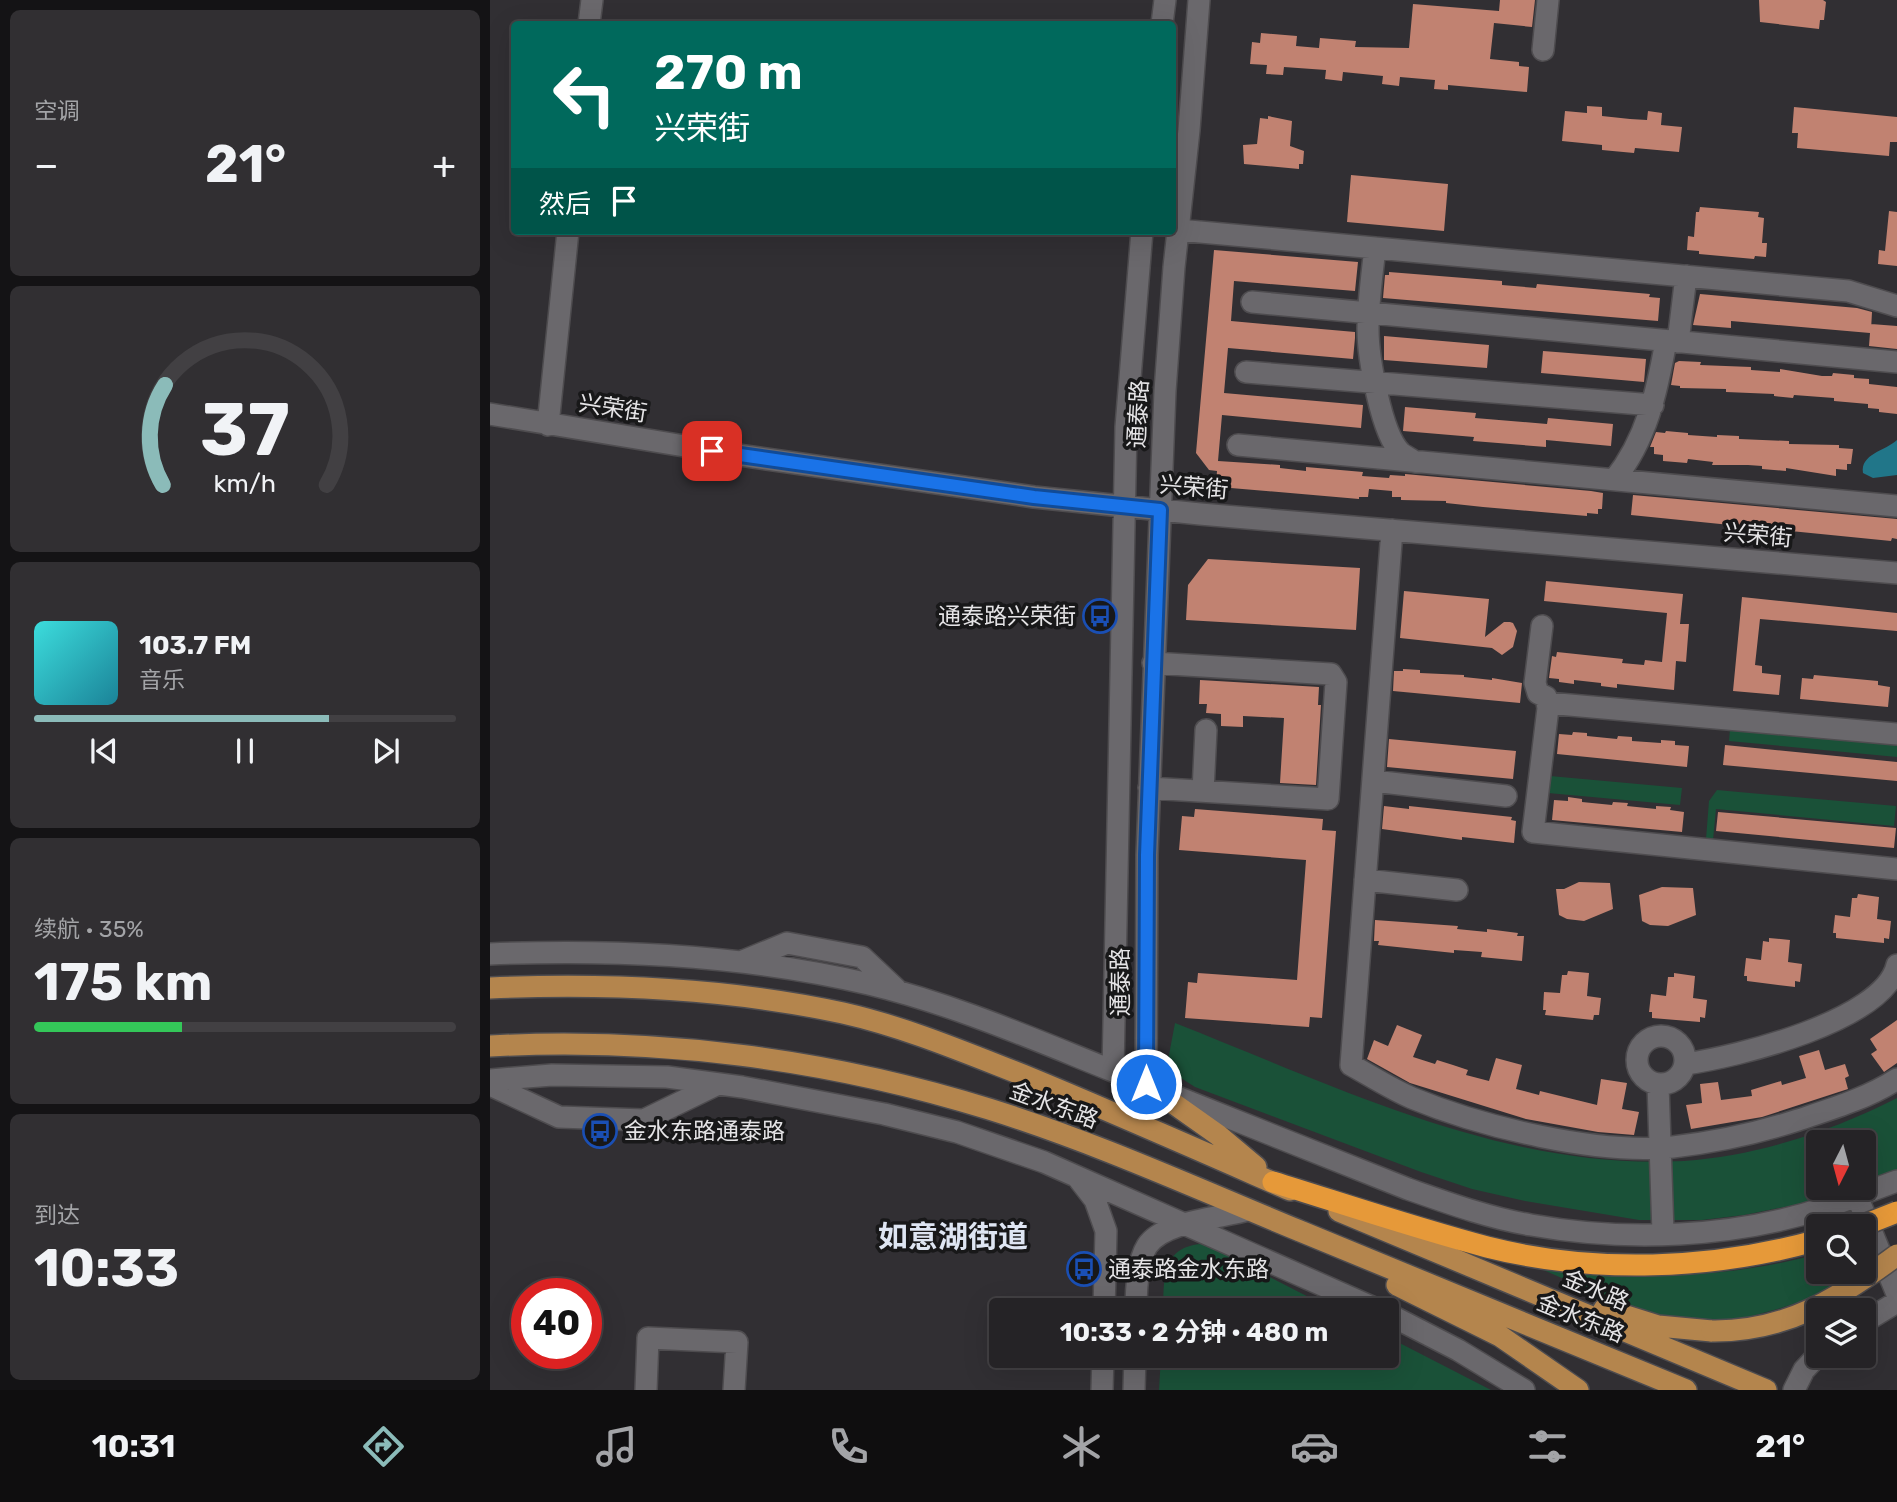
<!DOCTYPE html>
<html lang="zh">
<meta charset="utf-8">
<style>
:root{--surface:#252326;--page:#312f32;--text:#f1f3f6;--muted:#a3a4a7;--line:#424043;--accent:#8bbbb9}
body{margin:0;font-family:Rubik,"Noto Sans SC",sans-serif;background:var(--page);color:var(--text);height:100vh;display:flex;flex-direction:column;font-size:26px;white-space:nowrap}
*{box-sizing:border-box;margin:0}
p{font-size:23px;color:var(--muted)}
.icon{flex:none;width:38px;height:38px;fill:none;stroke:currentColor;stroke-width:2;stroke-linecap:round;stroke-linejoin:round}
.map{position:relative;flex:1;overflow:hidden}
.panel{display:flex;flex-direction:column;gap:10px;padding:10px;background:#141315;width:490px}
.panel>*{flex:none}
.hud{position:absolute;left:21px;top:21px;width:665px;height:214px;border-radius:7px;box-shadow:0 7px 28px #0002,0 0 0 2px var(--line);background:#00695c;color:#fff;overflow:hidden}
.needle{width:46px;rotate:186deg}
.controls{position:absolute;left:1316px;top:1130px;display:grid;gap:14px}
.controls a{display:grid;place-items:center;width:70px;height:70px;border-radius:7px;background:var(--surface);box-shadow:0 7px 28px #0002,0 0 0 2px var(--line);font-size:35px}
.speed{position:absolute;left:21px;top:1278px;display:flex;gap:14px;font-size:35px;font-weight:700;text-align:center}
.speed>*{display:grid;place-content:center;width:91px;height:91px;border-radius:50%;background:var(--surface);box-shadow:0 7px 28px #0002,0 0 0 2px var(--line);line-height:1}
.speed .limit{border:10px solid #d22;background:#fff;color:#111}
.pin{position:absolute;display:grid;place-items:center;width:60px;height:60px;color:#fff;margin:-30px;border-radius:14px;box-shadow:0 4px 10px #0006}
.me{position:absolute;width:77px;margin:-38px;rotate:0deg;stroke-linejoin:round;filter:drop-shadow(0 0 5px #0008)}
.turn{display:flex;align-items:center;gap:24px;height:147px;padding:0 28px;font-size:32px}
.turn .icon{width:91px;height:91px;stroke-width:2.5}
.turn b{display:block;font-size:49px;line-height:60px}
.then{display:flex;align-items:center;height:66px;padding:0 28px;background:#0003;gap:14px;font-size:26px}
.big{font-size:52px;font-weight:700;line-height:1.1}
.panel .widget{flex:1;display:flex;flex-direction:column;justify-content:center;gap:10px;min-width:0;padding:0 24px;border-radius:10px;background:var(--page)}
.panel .dial{align-items:center;gap:0}
.dial svg{height:182px;overflow:visible;fill:none;stroke:var(--line);stroke-width:7;stroke-linecap:round;text-anchor:middle}
.dial text{fill:var(--text);stroke:none}
.song{display:flex;align-items:center;gap:21px}
.cover{width:84px;height:84px;border-radius:10px;background:linear-gradient(135deg,hsl(180 70% 55%),hsl(190 70% 35%))}
.played{height:7px;border-radius:4px;background:linear-gradient(90deg,var(--accent) 70%,var(--line) 70%)}
.keys{display:flex;justify-content:space-around;direction:ltr}
.heat{display:flex;justify-content:space-between;align-items:center;font-size:38px;direction:ltr}
.charge{height:10px;border-radius:5px;background:linear-gradient(90deg,#34c759 35%,var(--line) 0)}
.trip{position:absolute;left:499px;top:1298px;width:410px;height:70px;border-radius:7px;background:var(--surface);box-shadow:0 7px 28px #0002,0 0 0 2px var(--line);font-weight:700;line-height:70px;text-align:center}
.dock{display:flex;height:112px;justify-content:space-around;align-items:center;background:#0f0e0f;color:var(--muted)}
.dock .icon{width:49px;height:49px}
.dock .on{color:var(--accent)}
.dock b{font-size:32px;color:var(--text)}
main{display:flex;flex:1;min-height:0}
.map>svg:first-child{display:block}
</style>
<main>
<section class="panel">
<div class="widget"><p>空调</p>
<div class="heat"><a>−</a><b class="big">21°</b><a>+</a></div>
</div>
<div class="widget dial"><svg viewBox="0 0 100 80">
<path d="M14 69A42 42 0 1 1 86 69"/>
<path d="M14 69A42 42 0 0 1 15 25" stroke="#8bbbb9"/>
<text x="50" y="56" font-size="32" font-weight="700">37</text>
<text x="50" y="72" font-size="11">km/h</text>
</svg></div>
<div class="widget">
<div class="song"><i class="cover"></i><div><b>103.7 FM</b><p>音乐</p></div></div>
<div class="played"></div>
<div class="keys"><svg class="icon" aria-label="previous" viewBox="0 0 24 24"><path d="M18 5L8 12l10 7zM5 5v14"/></svg><svg class="icon" aria-label="pause" viewBox="0 0 24 24"><path d="M8 5v14M16 5v14"/></svg><svg class="icon" aria-label="next" viewBox="0 0 24 24"><path d="M6 5l10 7-10 7zM19 5v14"/></svg></div>
</div>
<div class="widget"><p>续航 · 35%</p><b class="big">175 km</b><div class="charge"></div></div>
<div class="widget"><p>到达</p><b class="big">10:33</b></div>
</section>
<div class="map">
<svg width="1407" height="1390" viewBox="0 0 1407 1390">
<rect width="100%" height="100%" fill="#312f33"/>
<path fill="#1a5138" d="M1240,729L1407,744V757L1239,741Z
M1060,776L1192,788L1190,805L1058,793Z
M1227,790L1406,806L1404,826L1226,809L1223,840L1216,839L1219,801Z
M685,1023C848,1087 1015,1171 1194,1161C1268,1156 1342,1131 1407,1098V1170L1374,1184V1143H1328V1188H1364L1324,1201L1254,1215L1212,1220H1149L1035,1201L982,1189L931,1172L705,1087L683,1073L678,1060Z
M710,1244L719,1246L846,1311H673C674,1280 671,1248 710,1244Z
M1328,1254V1272H1363C1342,1289 1317,1300 1291,1308C1273,1313 1253,1319 1234,1321C1168,1326 1103,1291 1044,1266C1070,1270 1098,1275 1124,1276C1192,1278 1263,1272 1328,1254Z
M896,1336L1001,1390H669L671,1356H896Z"/>
<path fill="#217689" d="M1407,440V475L1383,478L1373,473C1370,454 1395,451 1407,440Z"/>
<path fill="#c18271" d="M1010,0H1045L1042,27L1004,23L1000,59L1029,62V66L1039,67L1037,92L958,85V90L944,89L945,80L910,77L909,86L892,84L893,76L853,72L852,81L835,79L836,70L794,67L793,75L776,74L777,65L760,64L762,42L770,43L771,33L807,36L806,46L829,48L830,38L866,41L865,47L919,48L923,4L1009,11Z
M1269,0H1333L1336,2L1334,20H1330L1329,29L1270,22Z
M1097,106L1112,107V116L1140,119L1157,120L1158,111L1172,113L1171,125L1192,127L1189,152L1145,148L1144,153L1112,150V145L1072,141L1075,111L1097,113Z
M1304,107L1407,117V142H1400L1399,156L1307,148L1308,133H1302Z
M778,116L802,121L800,146L814,151L813,164H809V169L754,164L753,145L767,144L770,118L778,119Z
M861,175L958,184L954,231L857,222Z
M1210,207L1269,212L1268,217L1274,218L1272,243H1277L1276,257L1265,256L1264,259L1209,254V251L1197,250L1198,236L1204,237L1206,212H1209Z
M1399,211L1407,212V266L1388,264L1389,250L1395,251Z
M724,250L868,262L865,291L744,281L741,321L865,332V338L863,359L738,348L734,393L873,405L871,428L732,415L728,461L790,465V468L816,471V467L873,472L872,476L899,478L900,475L915,476V474L1101,491L1113,493L1112,509H1108V514L1097,513V516L993,507L956,503V501L911,500V497H902V491L879,489L878,497H869V499L729,487V484H726L727,471L719,470L706,453Z
M899,272L1012,281V285L1046,288L1047,284L1160,294L1159,297L1170,298L1168,321L893,298L895,275H899Z
M1210,294L1367,308L1382,312L1381,330V324L1407,326V349L1379,346L1380,333L1241,321V328L1203,325Z
M894,336L999,345L997,368L894,360Z
M1053,351L1156,359L1154,382L1051,373Z
M1189,361L1211,362L1210,365L1261,367V370L1290,372V369L1332,376H1342L1343,373L1364,375V378L1379,379V384L1407,387V414L1389,412V409L1378,408V404L1344,401V398L1304,395L1303,398L1284,396V394L1236,392V389L1190,388V386L1181,385L1185,363Z
M915,407L986,413L985,418L1057,424L1058,418L1123,424L1121,446L1056,440V447L983,441L984,437L913,431Z
M1176,431L1198,433V435L1227,437V435L1249,436V439L1299,441V444L1349,445V448L1363,449L1361,464H1357V470L1346,469V476L1296,468V471L1272,469V466L1258,465H1222L1223,462L1198,459L1197,463L1173,461V455L1164,454V447H1160L1166,432L1175,433Z
M1143,495L1407,519V539L1402,538L1401,541L1141,515Z
M718,559L870,568L866,630L696,620L698,585Z
M1056,581L1193,594L1190,624H1199L1196,662L1186,661L1184,690L1127,684V688L1111,686V683L1084,680V684L1069,682V679L1059,678L1062,656L1066,657L1067,652L1133,659L1132,663L1154,665L1155,660L1172,662L1177,613L1054,601Z
M914,591L999,599L995,637L1014,622H1020L1023,623L1027,631L1023,647L1012,655L1002,648L910,638Z
M1252,597L1407,613V631L1270,619L1265,665L1272,666V673L1291,675L1289,695L1243,691Z
M913,669L930,670V673L974,675V677L1002,680V678L1032,683L1030,703L903,691L904,671H913Z
M1324,675L1388,681V685L1400,687L1398,707L1310,699L1312,678L1323,679Z
M710,680L829,687L828,705H831L826,785L790,783L794,718L753,716V727L731,726V714L716,713L717,704H709Z
M1083,732L1097,733V736L1127,739L1128,736L1142,737V741L1171,743V740L1185,741V745L1199,746L1197,767L1067,754L1069,734L1082,735Z
M899,739L1026,751L1023,779L897,767Z
M1235,745L1407,762V781L1233,765Z
M1078,797L1092,799V802L1122,805L1123,802L1138,803L1137,806L1166,809V806L1181,807L1180,810L1194,812L1192,832L1062,820L1064,800L1078,801Z
M894,806L919,809V806L1022,817L1021,820L1026,821L1024,843L972,837V840L892,829Z
M705,809L833,819L832,830L846,831L832,1018L820,1017L819,1027L695,1018L698,982L707,983L708,973L807,980L816,860L689,850L692,816L704,817Z
M1228,812L1406,828L1404,848L1226,831Z
M1089,882L1120,883L1123,909L1094,921L1077,919L1069,915L1066,889H1074Z
M1172,887L1203,888L1206,915L1178,926L1160,925L1152,921L1149,895Z
M1368,894L1389,897L1387,919L1401,921L1399,939L1394,938V943L1346,938V933H1343L1345,915L1360,917L1362,898H1367Z
M885,920L968,926L967,929L997,932V929L1028,933L1027,936H1034L1032,961L991,957L992,952L964,950V953L888,945L889,941H884Z
M1279,938L1300,940L1298,962L1312,964L1310,982L1305,981V987L1257,981V976H1254L1256,958L1271,960L1273,941L1279,942Z
M1078,971L1099,973L1097,996L1111,998L1109,1015H1104L1103,1020L1055,1015L1056,1010H1053L1054,992L1070,993L1072,975H1077Z
M1184,973L1205,976L1203,998L1217,1000L1215,1018L1210,1017V1022L1162,1018V1012H1159L1161,994L1176,996L1178,977H1184Z
M1407,1020V1063L1394,1072L1381,1054L1387,1050L1380,1039Z
M907,1025L932,1035L923,1057L945,1064L947,1060L963,1065L978,1070L976,1075L999,1081L1006,1058L1032,1065L1026,1089L1049,1095L1050,1091L1107,1105L1111,1079L1137,1083L1132,1109L1149,1112L1144,1135L1108,1132L1036,1119L920,1083L877,1059L884,1040L898,1046Z
M1329,1050L1335,1070L1355,1064L1359,1076L1355,1078L1358,1089L1272,1117L1201,1129L1196,1105L1212,1103L1210,1084L1228,1082L1231,1100L1262,1096L1261,1090L1291,1081L1292,1085L1316,1078L1309,1056Z"/>
<g fill="none" stroke-linecap="round" stroke-linejoin="round">
<g stroke="#4e4c4f" stroke-width="24">
<path id="minor" d="M99,24L102,0
M672,24L675,0
M1053,50L1058,0
M688,230L1358,291L1407,306
M885,248C882,275 878,302 878,329C878,356 891,434 911,453C915,456 921,459 925,462
M762,302L1407,362
M1188,342L1196,276
M756,372L1163,405
M0,414L249,455L544,497L710,514L1407,573
M58,425L78,231
M748,445L1407,506
M1124,480C1157,439 1167,391 1176,341
M902,530L861,1065C881,1076 901,1089 922,1098C992,1127 1108,1155 1183,1147C1226,1142 1268,1133 1308,1120C1341,1109 1378,1098 1407,1079
M1052,626L1045,683L1048,693L1056,697L1058,708L1043,832L1407,869
M1057,703L1407,734
M883,781L1016,796
M659,788L838,799L846,682L841,674L663,663
M713,791L716,730
M875,880L967,890
M0,954C126,949 256,955 379,984C463,1004 543,1039 623,1071C721,1111 819,1150 918,1189C958,1203 999,1218 1041,1225C1136,1242 1245,1238 1337,1207C1361,1199 1384,1189 1407,1181
M253,961L297,943L372,957L406,989
M1147 1060a24 24 0 1 1 48 0a24 24 0 1 1-48 0Z
M1195,1064C1246,1057 1394,1021 1407,965
M623,1071L636,427L652,231
M0,1080L62,1075L177,1077L252,1087L394,1114L467,1132L554,1162L891,1311
M656,1084L657,855L675,391L684,267L699,130L709,0
M1168,1084L1173,1233
M0,1085L69,1117L154,1120L228,1084
M588,1178L605,1200L616,1231L614,1311
M1367,1196L1407,1294
M646,1311C646,1293 647,1262 657,1246C673,1221 731,1218 758,1210
M896,1313L968,1350L1034,1390
M1374,1322L1407,1302
M156,1390L158,1338L247,1342L244,1390
M612,1390L613,1356
M644,1390L645,1356
M1304,1390L1314,1370L1328,1355"/>
</g>
<g stroke="#4e4c4f" stroke-width="24">
<path id="major" d="M0,988C118,983 237,988 353,1013C415,1027 474,1052 533,1075C623,1112 711,1151 800,1190
M0,1046C168,1037 338,1059 499,1109C605,1142 708,1189 810,1231C939,1284 1068,1337 1196,1390
M656,1084L728,1135L766,1167
M849,1211L1276,1390
M907,1285L1010,1336L1088,1390
M1114,1309L1168,1326L1222,1331"/>
</g>
<g stroke="#4e4c4f" stroke-width="24">
<path id="highway" d="M783,1182C854,1204 925,1228 997,1247C1104,1274 1222,1270 1328,1240"/>
</g>
<use href="#minor" stroke="#6a686c" stroke-width="21"/>
<use href="#major" stroke="#b4854d" stroke-width="21"/>
<use href="#highway" stroke="#e69939" stroke-width="21"/>
<g stroke="#4e4c4f" stroke-width="24" stroke-linecap="butt">
<path id="major-bridge" d="M1222,1331C1297,1332 1349,1298 1407,1255"/>
</g>
<g stroke="#4e4c4f" stroke-width="24" stroke-linecap="butt">
<path id="highway-bridge" d="M1369,1227L1407,1212"/>
</g>
<use href="#major-bridge" stroke="#b4854d" stroke-width="21"/>
<use href="#highway-bridge" stroke="#e69939" stroke-width="21"/>
</g>
<g fill="none" stroke-linecap="round" stroke-linejoin="round">
<g stroke="#114b97" stroke-width="18">
<path id="route" d="M222,451L544,497L670,510L657,855L656,1084"/>
</g>
<use href="#route" stroke="#1a73e8" stroke-width="12"/>
</g>
<defs>
<g id="bus-ring" transform="scale(1.75)"><circle r="9.5" fill="#181819" stroke="#1a4fb4" stroke-width="1.5"/><path d="M-5-6H5V4H4V6H2V4H-2V6H-4V4H-5ZM-3.5-4V0h7V-4ZM-3.5 1.2v1.5H-2V1.2ZM2 1.2v1.5H3.5V1.2Z" fill="#1a4fb4"/></g>
</defs>
<g fill-rule="evenodd">
<use href="#bus-ring" x="610" y="616"/>
<use href="#bus-ring" x="110" y="1131"/>
<use href="#bus-ring" x="594" y="1269"/>
</g>
<g text-anchor="middle" dominant-baseline="central" stroke-width="7" stroke-linejoin="round" paint-order="stroke">
<g font-size="23" fill="#e5e4e6" stroke="#181819">
<text transform="translate(123 408) rotate(9)">兴荣街</text>
<text transform="translate(648 414) rotate(-87)">通泰路</text>
<text transform="translate(704 487) rotate(5)">兴荣街</text>
<text transform="translate(1268 535) rotate(5)">兴荣街</text>
<text transform="translate(630 982) rotate(-90)">通泰路</text>
<text transform="translate(564 1105) rotate(20)">金水东路</text>
<text transform="translate(1106 1290) rotate(23)">金水路</text>
<text transform="translate(1091 1318) rotate(22)">金水东路</text>
</g>
<g font-size="23" fill="#e5e4e6" stroke="#181819" text-anchor="start">
<text x="586" y="616" text-anchor="end">通泰路兴荣街</text>
<text x="134" y="1131">金水东路通泰路</text>
<text x="618" y="1269">通泰路金水东路</text>
</g>
<g font-size="30" font-weight="bold" fill="#dee5f2" stroke="#181819">
<text x="463" y="1237">如意湖街道</text>
</g>
</g>
</svg>
<div class="controls">
<a><svg class="needle" viewBox="-14 -14 28 28"><path d="M0-13l5 13h-10z" fill="#e53935"/><path d="M0 13l5-13h-10z" fill="#a3a4a7"/></svg></a>
<a><svg class="icon" aria-label="search" viewBox="0 0 24 24"><circle cx="10" cy="10" r="6"/><path d="M15 15l6 6"/></svg></a>
<a><svg class="icon" aria-label="layers" viewBox="0 0 24 24"><path d="M12 4l9 5-9 5-9-5zM3 14l9 5 9-5"/></svg></a>
</div>
<div class="speed"><div class="limit">40</div></div>
<div class="pin" style="left:222px;top:451px;background:#d93025"><svg class="icon" aria-label="arrive" viewBox="0 0 24 24"><path d="M6 21V4h12l-3 4 3 4H6"/></svg></div>
<svg class="me" style="left:656px;top:1084px" viewBox="-20 -20 40 40"><circle r="17" fill="#1a73e8" stroke="#fff" stroke-width="3"/><path d="M0-11L8 9 0 5-8 9z" fill="#fff"/></svg>
<div class="trip">10:33 · 2 分钟 · 480 m</div>
<div class="hud">
<div class="turn"><svg class="icon" aria-label="left" viewBox="0 0 24 24"><path d="M17 20v-9H6M10 6l-5 5 5 5"/></svg><div><b>270 m</b>兴荣街</div></div>
<div class="then">然后<svg class="icon" aria-label="arrive" viewBox="0 0 24 24"><path d="M6 21V4h12l-3 4 3 4H6"/></svg></div>
</div>
</div>
</main>
<nav class="dock">
<b>10:31</b>
<svg class="icon on" aria-label="directions" viewBox="0 0 24 24"><path d="M12 3l9 9-9 9-9-9zM9 14v-3h6M13 9l2 2-2 2"/></svg>
<svg class="icon" aria-label="music" viewBox="0 0 24 24"><path d="M9 18V5l10-2v13"/><circle cx="6" cy="18" r="3"/><circle cx="16" cy="16" r="3"/></svg>
<svg class="icon" aria-label="phone" viewBox="0 0 24 24"><path d="M5 4h4l2 5-3 2q2 4 5 5l2-3 5 2v4C11 20 4 13 5 4z"/></svg>
<svg class="icon" aria-label="climate" viewBox="0 0 24 24"><path d="M12 3v18M4 7l16 10M4 17L20 7"/></svg>
<svg class="icon" aria-label="car" viewBox="0 0 24 24"><path d="M5 17H2v-5l4-1 3-4h7l3 4 3 1v5h-3M9 17h6M6 11h13"/><circle cx="7" cy="17" r="2"/><circle cx="17" cy="17" r="2"/></svg>
<svg class="icon" aria-label="filters" viewBox="0 0 24 24"><path d="M4 7h16M4 17h16"/><circle cx="9" cy="7" r="2"/><circle cx="15" cy="17" r="2"/></svg>
<b>21°</b>
</nav>
